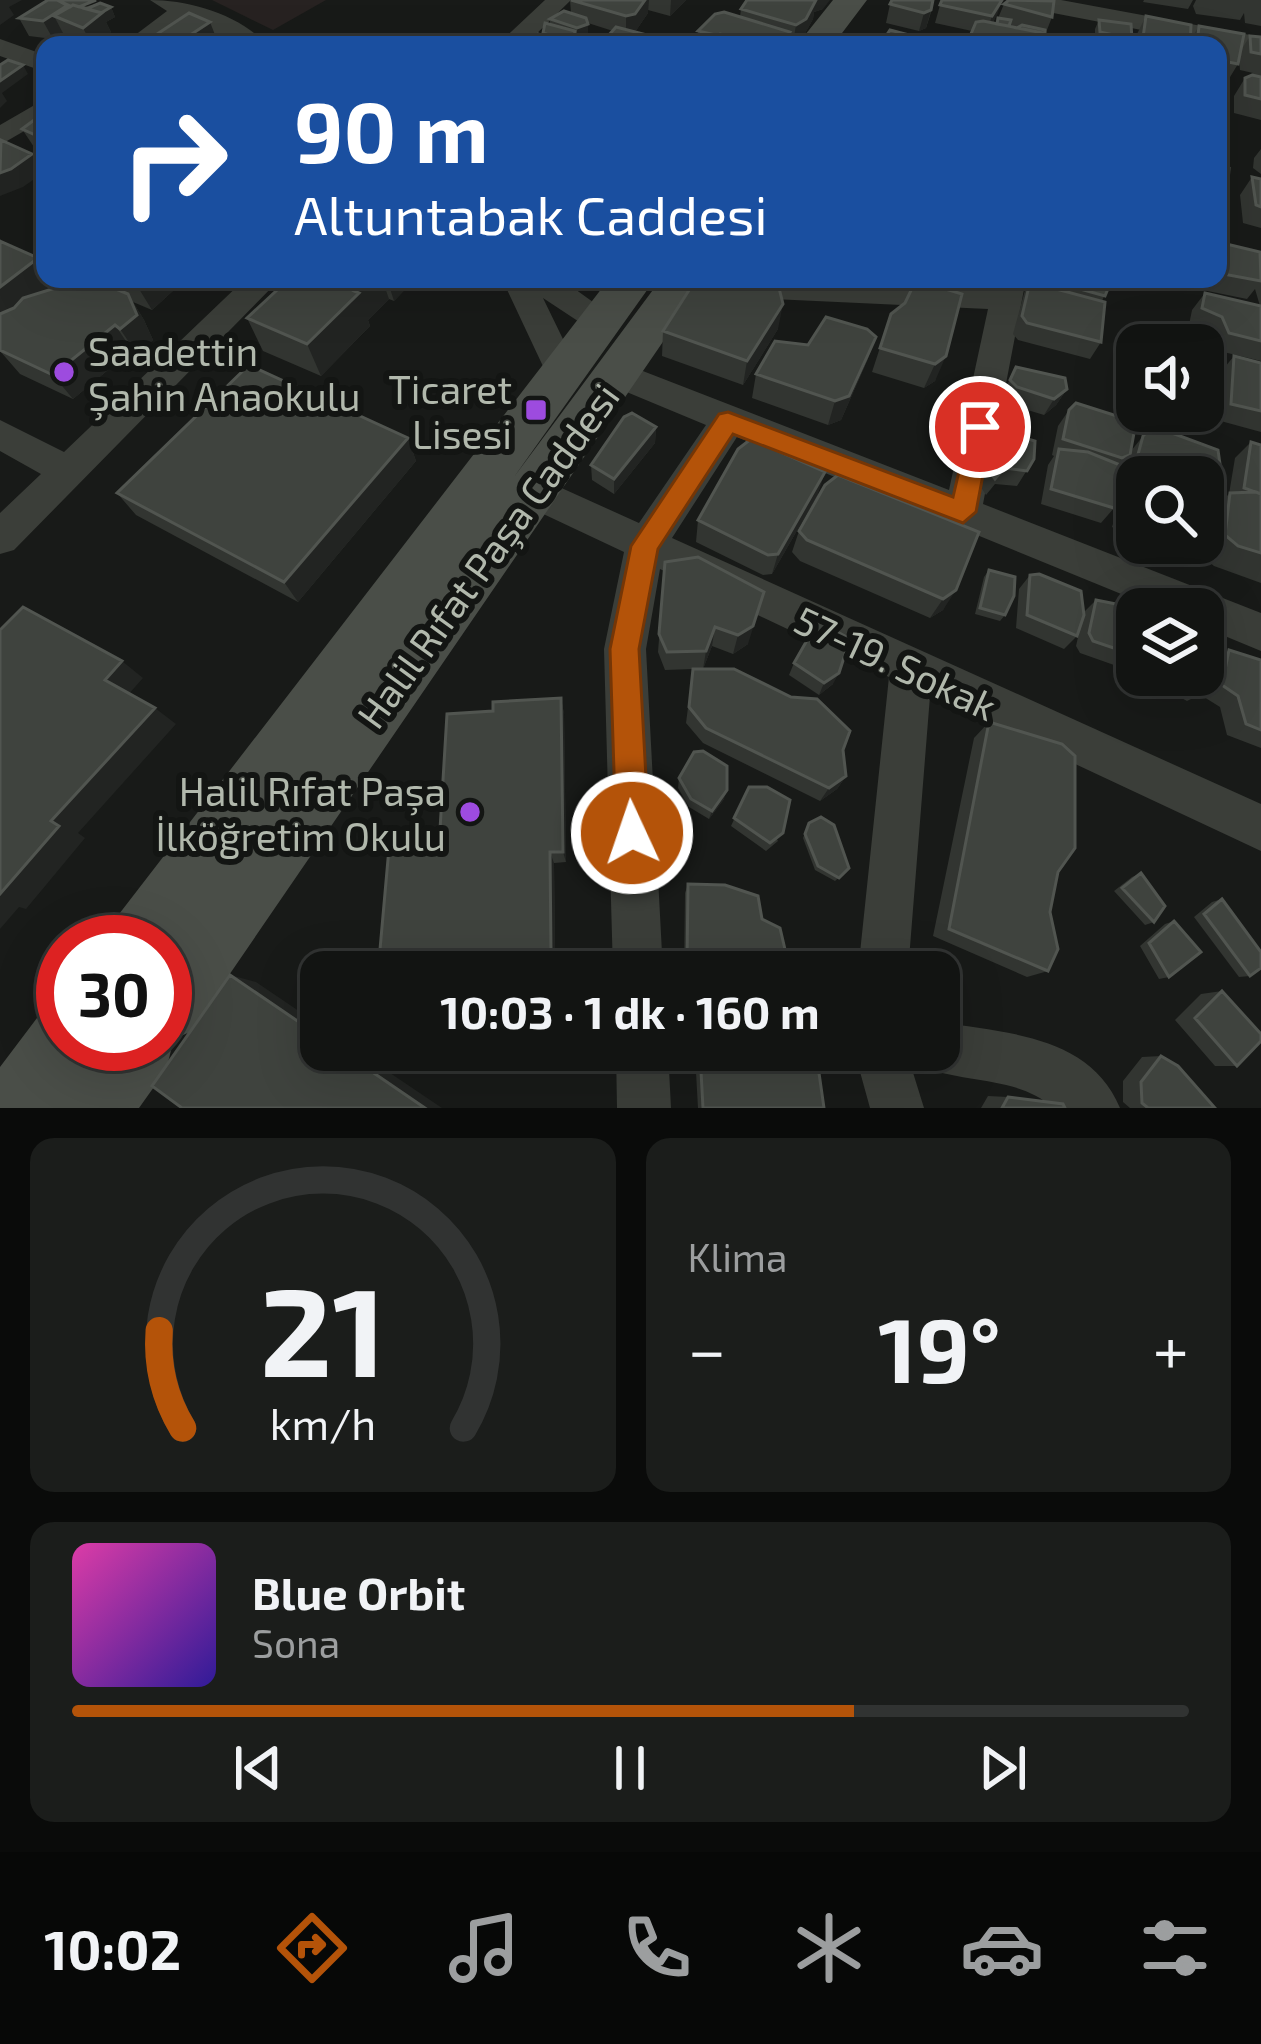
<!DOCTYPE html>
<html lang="tr">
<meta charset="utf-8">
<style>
:root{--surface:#121412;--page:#1b1d1b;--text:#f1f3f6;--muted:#9c9e9f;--line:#313332;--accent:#b45309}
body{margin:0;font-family:"Exo 2",sans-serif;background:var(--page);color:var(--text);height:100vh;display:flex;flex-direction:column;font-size:45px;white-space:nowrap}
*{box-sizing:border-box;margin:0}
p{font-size:39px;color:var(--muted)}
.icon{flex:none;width:66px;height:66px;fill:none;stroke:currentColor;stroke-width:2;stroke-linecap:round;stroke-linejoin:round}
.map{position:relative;height:1108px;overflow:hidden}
.panel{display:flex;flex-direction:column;gap:30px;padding:30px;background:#0a0b0a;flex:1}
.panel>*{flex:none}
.hud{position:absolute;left:36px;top:36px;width:1191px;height:252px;border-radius:24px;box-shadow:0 12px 48px #0002,0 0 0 3px var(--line);background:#1a4fa0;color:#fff;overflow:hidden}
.fabs{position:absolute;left:1116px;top:324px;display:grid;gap:24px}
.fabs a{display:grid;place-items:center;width:108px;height:108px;border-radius:24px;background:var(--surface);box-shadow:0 12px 48px #0002,0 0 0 3px var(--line);font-size:60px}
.speed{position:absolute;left:36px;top:915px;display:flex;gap:24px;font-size:60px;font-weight:700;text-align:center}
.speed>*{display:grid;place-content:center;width:156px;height:156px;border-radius:50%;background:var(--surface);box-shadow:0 12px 48px #0002,0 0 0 3px var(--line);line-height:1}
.speed .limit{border:18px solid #d22;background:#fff;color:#111}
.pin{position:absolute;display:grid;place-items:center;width:102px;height:102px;color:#fff;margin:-51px;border:6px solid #fff;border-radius:50%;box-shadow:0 3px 12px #0007}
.me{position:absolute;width:132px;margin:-66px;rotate:357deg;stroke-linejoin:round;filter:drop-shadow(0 0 9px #0008)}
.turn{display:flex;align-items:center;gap:42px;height:252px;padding:0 60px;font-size:54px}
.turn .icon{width:156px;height:156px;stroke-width:2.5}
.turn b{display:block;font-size:84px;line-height:102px}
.big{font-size:90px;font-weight:700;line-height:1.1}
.panel .card{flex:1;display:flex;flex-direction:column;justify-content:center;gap:18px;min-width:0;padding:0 42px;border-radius:24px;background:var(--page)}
.panel .dial{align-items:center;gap:0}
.dial svg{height:312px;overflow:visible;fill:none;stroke:var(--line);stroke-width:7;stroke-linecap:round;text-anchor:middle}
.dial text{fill:var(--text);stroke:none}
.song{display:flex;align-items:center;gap:36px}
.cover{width:144px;height:144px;border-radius:18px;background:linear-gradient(135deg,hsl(320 70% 55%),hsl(250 70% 35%))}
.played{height:12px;border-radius:6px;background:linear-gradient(90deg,var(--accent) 70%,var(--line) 70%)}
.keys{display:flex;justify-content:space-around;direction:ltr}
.heat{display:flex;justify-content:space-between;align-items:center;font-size:66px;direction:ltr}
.panel .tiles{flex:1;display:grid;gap:30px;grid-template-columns:1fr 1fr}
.card:last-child{grid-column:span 2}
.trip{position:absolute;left:300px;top:951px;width:660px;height:120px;border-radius:24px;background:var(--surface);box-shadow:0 12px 48px #0002,0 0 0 3px var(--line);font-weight:700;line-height:120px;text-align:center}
.dock{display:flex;height:192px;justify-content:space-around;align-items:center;background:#070807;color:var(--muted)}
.dock .icon{width:84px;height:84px}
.dock .on{color:var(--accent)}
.dock b{font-size:54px;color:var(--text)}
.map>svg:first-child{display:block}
</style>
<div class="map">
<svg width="1261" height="1108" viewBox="0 0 1261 1108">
<rect width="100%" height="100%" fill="#181a18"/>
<path fill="#272221" d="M212,0H326L273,30Z"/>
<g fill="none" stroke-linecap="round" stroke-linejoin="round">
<path fill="#3b3e39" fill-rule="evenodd" d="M150,0C189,0 239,14 267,45H237L187,20L151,45H122L167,11Z
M545,0H571L525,45H497Z
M1010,0H1061L1261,37V53L1022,7Z
M0,39L45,55V72L0,56Z
M45,99V119L0,145V125Z
M245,279H280L14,550L0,554V513L41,474L0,451V420L64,452Z
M502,279H561L611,315L615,323L611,331L599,335L543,298L578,370L573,379L561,383L549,379Z
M716,279L993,286L994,279H1026L983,504L1261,613V651L1203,627V609H1158L737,437L672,538L1261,804V851L930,696L908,972H858L889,677L660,569L646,649L663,972H613L604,649L624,552L520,503L514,492L520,481L533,477L546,481L639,523L706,425L605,383L600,374L605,365L617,361L949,490L988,309L728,297L717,294L712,286Z
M939,1022C1006,1033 1090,1035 1120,1108H1053C1019,1076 964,1084 921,1066L914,1050H939Z
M616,1050H668L671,1108H617Z
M854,1050H906L924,1108H870Z"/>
<path fill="#4a4e48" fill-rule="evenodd" d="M833,0H867L833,45H797Z
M609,279H655L514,477L661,279H706L190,1032L174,1039L166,1070L139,1108H0V1067L37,1018L63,1008V1044H165V942H106L116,918Z"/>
</g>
<path fill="#323531" d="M570,0H686L670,16L648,10V13L635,32L651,36V45H600L613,31L588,23V33L575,36V43L583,45H521L543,36V33L550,25V19L571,13Z
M1002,0L993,23H996L1004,4L1052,17L1045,35L1043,45H967L972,31L935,23L940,5Z
M1144,0H1193L1188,9L1143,2Z
M1196,0H1261V26L1245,23L1244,13L1240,20L1196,14L1193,6Z
M98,4L111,7L115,17L106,22L111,32L94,45L63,33L53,39L29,36L19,18Z
M890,4L933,6L926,28L919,31L886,23Z
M741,9H823L814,12L813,19L803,37L793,43L698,42V31L740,17Z
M1146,16L1190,41L1199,26L1240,52L1250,36L1261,37V120L1234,113V96L1245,78L1253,73L1240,70L1239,58L1238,64L1227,82L1218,80V45H1136L1137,34Z
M1099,20L1132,39L1130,45H1084L1087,38L1095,36V29Z
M45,112V152L34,147L22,129Z
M1261,149V174L1253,168L1254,158Z
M1218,165L1227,196L1218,209Z
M1252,177L1261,179V228L1243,223L1240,195Z
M1218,242L1261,269V361L1215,350L1208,334L1189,325L1192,310L1205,293L1260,306L1255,289L1247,299L1193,288L1188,279H1218Z
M38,258L45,267V279H53L57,283L48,291L84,279H186L152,310L133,302L144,320L153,340L137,354L132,350L73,399L20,374L0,351Z
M289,279H415L394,301L389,299L368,320L370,326L321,376L263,351L247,318Z
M1028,279H1112L1102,301L1101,342L1090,359L1018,340L1013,334Z
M962,294L935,381L924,388L872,372L891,314L905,303Z
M778,329L743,385L662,356L663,331Z
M876,337L867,361L841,420L828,425L752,398L756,374L808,345Z
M1234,356L1261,363V432L1217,420L1220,373Z
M1016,367L1067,389L1056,405L1044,415L1008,404L1001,397Z
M1069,410L1131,451L1143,436L1221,471L1206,498L1211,512L1229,494L1235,458L1251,442L1261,445V583L1214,566L1202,556L1204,541L1203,477H1137L1136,539L1112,527L1122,497L1128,490L1121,485L1129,456L1122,465L1114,508L1101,523L1041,504L1048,465L1054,456L1052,455L1058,426Z
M656,427L655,443L614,494L592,480L591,465Z
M1001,431L1034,459L1017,486L995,484L986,495L977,481Z
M408,438L416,461L298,602L136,515L117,493Z
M818,494L772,574L763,575L696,542L698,520Z
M799,531L979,532L943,610L930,618L800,561L792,552Z
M1151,543H1202L1185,555Z
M665,562L748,644L733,654L712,646L703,669L843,750L846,776L837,789L820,801L703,743L686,723L693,669L665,670L658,652Z
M989,570L1005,615L1000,621L975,614L984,577Z
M1030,575L1083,613L1096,600L1137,609V667L1131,671L1080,653L1076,646L1081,624L1077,636L1064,649L1016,628L1019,589Z
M1229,650L1261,660V748L1227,735L1220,707L1204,697L1205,692L1187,701L1161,687L1163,675H1203L1216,660Z
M794,663L833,684L819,695L789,675Z
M561,698L564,714L566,862L554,863L555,952H568L571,958L572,972H378L439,846L493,711Z
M989,722L1058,872L1050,912L1048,971L1027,977L933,936L974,738Z
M679,778L724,799L709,819L689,807L678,788Z
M749,787L778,841L766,851L731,826Z
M809,823L849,868L835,881L815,870L803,838Z
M1141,873L1154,922L1145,925L1114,891L1132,877Z
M688,884L762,919L787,958L802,972H684L685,893Z
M1222,899L1250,976L1239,977L1194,917L1212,902Z
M1174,921L1169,977L1159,979L1140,946L1165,924Z
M1222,991L1237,1066H1215L1175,1020L1201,994Z
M700,1050H733L824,1108H698L696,1072Z
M777,1050H808L806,1054L797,1055Z
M1161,1056L1215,1108H1130L1123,1102V1081L1142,1057Z
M988,1096L1008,1097L1065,1108H981Z"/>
<path fill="#222422" d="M0,0H22L9,7L14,15L0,25Z
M645,0H649L648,13L635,32L626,34V16Z
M671,0H686L670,16Z
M815,0H830L823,9L814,12L813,19L803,37L793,43L796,25Z
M1002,0L997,15L986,34L992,16Z
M68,5L77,23L54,16L63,33L53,39L43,21Z
M111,7L115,17L106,22L111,32L92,45L83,28Z
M931,10L926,28L919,31L924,13Z
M210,22L217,40L210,45H175Z
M588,24V33L577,37V28Z
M23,65L28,74L2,93L7,101L0,108V81Z
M32,154L43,173L23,187L0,196V173Z
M38,258L45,267V279H53L57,283L0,329V287Z
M142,279H186L152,310L136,284Z
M365,279H382L389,299L368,320L370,326L321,376L307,344Z
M387,279H415L394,301Z
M128,294L144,320L153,340L137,354L120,329Z
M783,304L778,329L743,385L747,361Z
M115,325L132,350L73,399L53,375Z
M876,337L867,361L841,420L828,425L835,401Z
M946,356L935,381L924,388L935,364Z
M1067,389L1056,405L1044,415L1054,399Z
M656,427L655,443L614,494V479Z
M408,438L416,461L298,602L284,582Z
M825,472L818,494L772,574L778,554Z
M956,590L943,610L930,618L943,599Z
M758,612L748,644L733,654L738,635Z
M715,627L712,646L703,669L706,651Z
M122,661L143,678L127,696L105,680Z
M839,673L833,684L819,695L824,683Z
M561,698L564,714L566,862L563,852Z
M155,708L176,724L78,833L85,838L26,909L19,907L0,929V894L51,821Z
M846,776L837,789L820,801L829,788Z
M727,790L724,799L709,819L712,811Z
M550,852L554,863L555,958L551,952Z
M230,975L256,982L321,1026V1037Z
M340,1050H356L442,1108H425Z"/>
<path fill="#3f433e" stroke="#515550" stroke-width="3" d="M48,0H57L68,5L43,21L19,18Z
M57,0H96L79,7L73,5L70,7Z
M571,0H645L635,14L626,16Z
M747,0H816L806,19L796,25L741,9Z
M892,0H933L931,10L924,13L890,4Z
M942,0H1002L992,16L940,5Z
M1009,0L1054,1L1052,17L1004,4Z
M100,3L111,7L101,13L86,9Z
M73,5L102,13L83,28L54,16Z
M564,11L586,18L588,24L577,28L550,19Z
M724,12L790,32L782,45H760L698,31L715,14Z
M189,13L210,22L175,45H154L145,42Z
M1146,16L1191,25L1190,45H1142Z
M998,18L1011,20L1009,26L997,24Z
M1099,20L1131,24L1132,39L1100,32Z
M983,21L1043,33V45H1025L971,34L976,22Z
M545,23L575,31L574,37L567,41L543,33Z
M1022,25L1045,30V40L1043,33L1017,28Z
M1199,26L1244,34L1238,64L1218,60V45H1197Z
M616,27L651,36L642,45H600Z
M890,30L924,39L920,45H880Z
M538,34L563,43V45H521Z
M720,34L760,45H695L699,41Z
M1095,36L1123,42L1124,45H1089L1087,38Z
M1250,36L1261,37V54L1251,52Z
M8,60L23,65L0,81V65Z
M1252,75L1261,77V99L1245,95V78Z
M45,112V136L42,138L22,129Z
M1,140L32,154L11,169L0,173Z
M1218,165L1229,168L1227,196L1218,193Z
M1252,177L1261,179V207L1256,205Z
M0,241L38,258L0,287Z
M1218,242L1260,252L1261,281L1218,273Z
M84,279H92L128,294L137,315L120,329L115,325L53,375L0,350V314L14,308L23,298Z
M122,279H142L136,284Z
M289,279H365L354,291L359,293L307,344L247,318Z
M698,279H768L779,288L783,304L747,361L663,331L693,284Z
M1044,279H1112L1105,296Z
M916,280L962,294L946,356L935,364L880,348L891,314L905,303Z
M1030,282L1105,302L1101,342L1027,323L1022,316Z
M1205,293L1261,306V341L1229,333L1222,317L1202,308Z
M826,317L867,329L876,337L849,396L835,401L756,374L775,341L808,345Z
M1234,356L1261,363V411L1231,404Z
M249,365L408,438L284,582L117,493Z
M1016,367L1065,378L1067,389L1054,399L1017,387L1010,380Z
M1076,403L1136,422L1130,455L1122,458L1063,439L1069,410Z
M632,413L656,427L614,479L591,465L624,417Z
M1153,426L1218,450L1221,471L1218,486L1210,490L1203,488V477H1144L1134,469L1143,436Z
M1001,431L1035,441L1034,459L1027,471L1004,468L995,479L986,466Z
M751,439L825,472L778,554L768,555L698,520L738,449Z
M1251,442L1261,445V494L1244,488Z
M1059,449L1088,452L1125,467L1114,508L1051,489Z
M838,475L979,532L956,590L943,599L807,540L799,531L825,485Z
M1128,489L1137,493V528L1119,519Z
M1256,492L1261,494V553L1238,546L1225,535L1230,493Z
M1203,497L1211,501V535L1203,539Z
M698,557L764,592L753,626L738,635L715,627L706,651L667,652L659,634L665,562Z
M989,570L1015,577L1014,596L1005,615L980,608Z
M1039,574L1081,591L1084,615L1077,636L1027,615L1030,575Z
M1096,600L1141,609H1137V656L1093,641L1089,633Z
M23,607L122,661L105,680L155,708L51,821L59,826L0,894V630Z
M818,621L850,639L839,673L824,683L794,663Z
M1203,641L1216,645V684L1204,690L1177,676L1203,675Z
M1229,650L1261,660V730L1246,724L1238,696L1222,685Z
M693,669H734L791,697L817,699L850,731L843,750L846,776L829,788L706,728L689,707Z
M561,698L563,852H550L551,952H568V972H378L389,848L439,846L447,714L493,711V702Z
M989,722L1062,744L1075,756V848L1058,872L1050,912L1058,949L1048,971L949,929Z
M703,751L727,766V790L712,811L691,799L679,778L694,752Z
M749,787H767L790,800L783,833L770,843L734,818Z
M821,817L834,825L849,868L839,878L818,866L805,834L809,823Z
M1141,873L1165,906L1154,922L1122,888Z
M688,884L725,885L758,896L762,919L780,928L787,958L802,972H688L687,964Z
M1222,899L1261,952V968L1250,976L1204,914Z
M1174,921L1201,952L1169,977L1149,943Z
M230,975L321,1037V1050H340L425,1108H182L152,1086Z
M1222,991L1261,1034V1041L1237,1066L1195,1018Z
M705,1050H733L819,1073L824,1108H703L701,1071Z
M1161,1056L1178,1066L1215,1108H1148L1142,1103L1141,1082Z
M1008,1097L1063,1104L1065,1108H1002Z"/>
<path fill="#b45309" stroke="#753606" stroke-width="3" d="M728,412L953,497L971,420L980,417L992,427L976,512L963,523L733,434L658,549L639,649L649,833L644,845L632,850L621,845L616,833L610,649L631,546L719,414Z"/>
<g fill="#9d4bdf" stroke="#131513" stroke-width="4.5">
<circle cx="64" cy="372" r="12"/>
<rect x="524" y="398" width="24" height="24" rx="6"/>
<circle cx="470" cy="812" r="12"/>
</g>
<g text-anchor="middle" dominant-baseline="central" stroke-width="12" stroke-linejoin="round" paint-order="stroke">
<g font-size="39" fill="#b1b8ac" stroke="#131513" text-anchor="end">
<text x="88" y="350" text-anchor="start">Saadettin<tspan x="88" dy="45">Şahin Anaokulu</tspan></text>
<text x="512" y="388">Ticaret<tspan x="512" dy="45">Lisesi</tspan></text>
<text x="446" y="790">Halil Rıfat Paşa<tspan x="446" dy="45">İlköğretim Okulu</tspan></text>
</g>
<g font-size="39" fill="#b1b8ac" stroke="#131513">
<text transform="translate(487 555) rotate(-54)">Halil Rıfat Paşa Caddesi</text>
<text transform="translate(896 662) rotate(25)">57-19. Sokak</text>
</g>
</g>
</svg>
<div class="fabs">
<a><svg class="icon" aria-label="sound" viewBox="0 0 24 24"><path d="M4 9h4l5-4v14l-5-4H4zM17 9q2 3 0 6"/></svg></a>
<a><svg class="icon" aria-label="search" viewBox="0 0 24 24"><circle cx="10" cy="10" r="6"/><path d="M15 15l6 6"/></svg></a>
<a><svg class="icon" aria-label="layers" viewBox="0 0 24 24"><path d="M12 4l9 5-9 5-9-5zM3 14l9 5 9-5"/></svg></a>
</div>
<div class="speed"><div class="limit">30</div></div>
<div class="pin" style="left:980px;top:427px;background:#d93025"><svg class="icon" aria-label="arrive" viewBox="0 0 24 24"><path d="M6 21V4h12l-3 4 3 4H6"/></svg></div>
<svg class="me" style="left:632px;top:833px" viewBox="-20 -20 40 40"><circle r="17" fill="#b45309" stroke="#fff" stroke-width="3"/><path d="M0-11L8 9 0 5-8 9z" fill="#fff"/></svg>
<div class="trip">10:03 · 1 dk · 160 m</div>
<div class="hud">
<div class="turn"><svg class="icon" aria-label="right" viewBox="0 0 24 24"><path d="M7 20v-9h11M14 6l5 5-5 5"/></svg><div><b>90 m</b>Altuntabak Caddesi</div></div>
</div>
</div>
<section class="panel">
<div class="tiles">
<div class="card dial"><svg viewBox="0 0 100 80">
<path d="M14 69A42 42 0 1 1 86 69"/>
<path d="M14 69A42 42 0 0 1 8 44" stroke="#b45309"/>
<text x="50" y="56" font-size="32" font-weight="700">21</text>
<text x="50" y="72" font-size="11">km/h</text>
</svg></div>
<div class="card"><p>Klima</p>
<div class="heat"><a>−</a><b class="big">19°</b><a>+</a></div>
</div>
<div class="card">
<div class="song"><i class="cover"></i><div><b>Blue Orbit</b><p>Sona</p></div></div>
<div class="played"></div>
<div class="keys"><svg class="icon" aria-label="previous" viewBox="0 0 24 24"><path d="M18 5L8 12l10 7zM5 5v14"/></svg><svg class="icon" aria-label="pause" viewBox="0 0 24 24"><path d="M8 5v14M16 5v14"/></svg><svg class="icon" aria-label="next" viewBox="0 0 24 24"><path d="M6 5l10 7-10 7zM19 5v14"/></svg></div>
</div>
</div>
</section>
<nav class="dock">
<b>10:02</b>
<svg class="icon on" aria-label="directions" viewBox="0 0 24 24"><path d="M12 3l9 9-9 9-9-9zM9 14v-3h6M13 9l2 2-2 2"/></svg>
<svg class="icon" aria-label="music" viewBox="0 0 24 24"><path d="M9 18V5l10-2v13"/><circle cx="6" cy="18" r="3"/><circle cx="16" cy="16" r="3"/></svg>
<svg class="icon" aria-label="phone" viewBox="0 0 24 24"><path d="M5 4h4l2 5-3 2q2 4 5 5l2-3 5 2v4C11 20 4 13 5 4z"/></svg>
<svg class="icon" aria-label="climate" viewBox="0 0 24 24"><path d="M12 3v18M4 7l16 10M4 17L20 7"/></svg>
<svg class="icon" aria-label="car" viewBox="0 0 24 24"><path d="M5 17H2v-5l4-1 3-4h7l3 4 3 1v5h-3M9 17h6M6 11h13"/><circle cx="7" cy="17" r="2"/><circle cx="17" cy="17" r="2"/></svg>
<svg class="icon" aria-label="filters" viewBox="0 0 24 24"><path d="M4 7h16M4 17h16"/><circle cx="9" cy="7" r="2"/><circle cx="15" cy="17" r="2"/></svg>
</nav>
